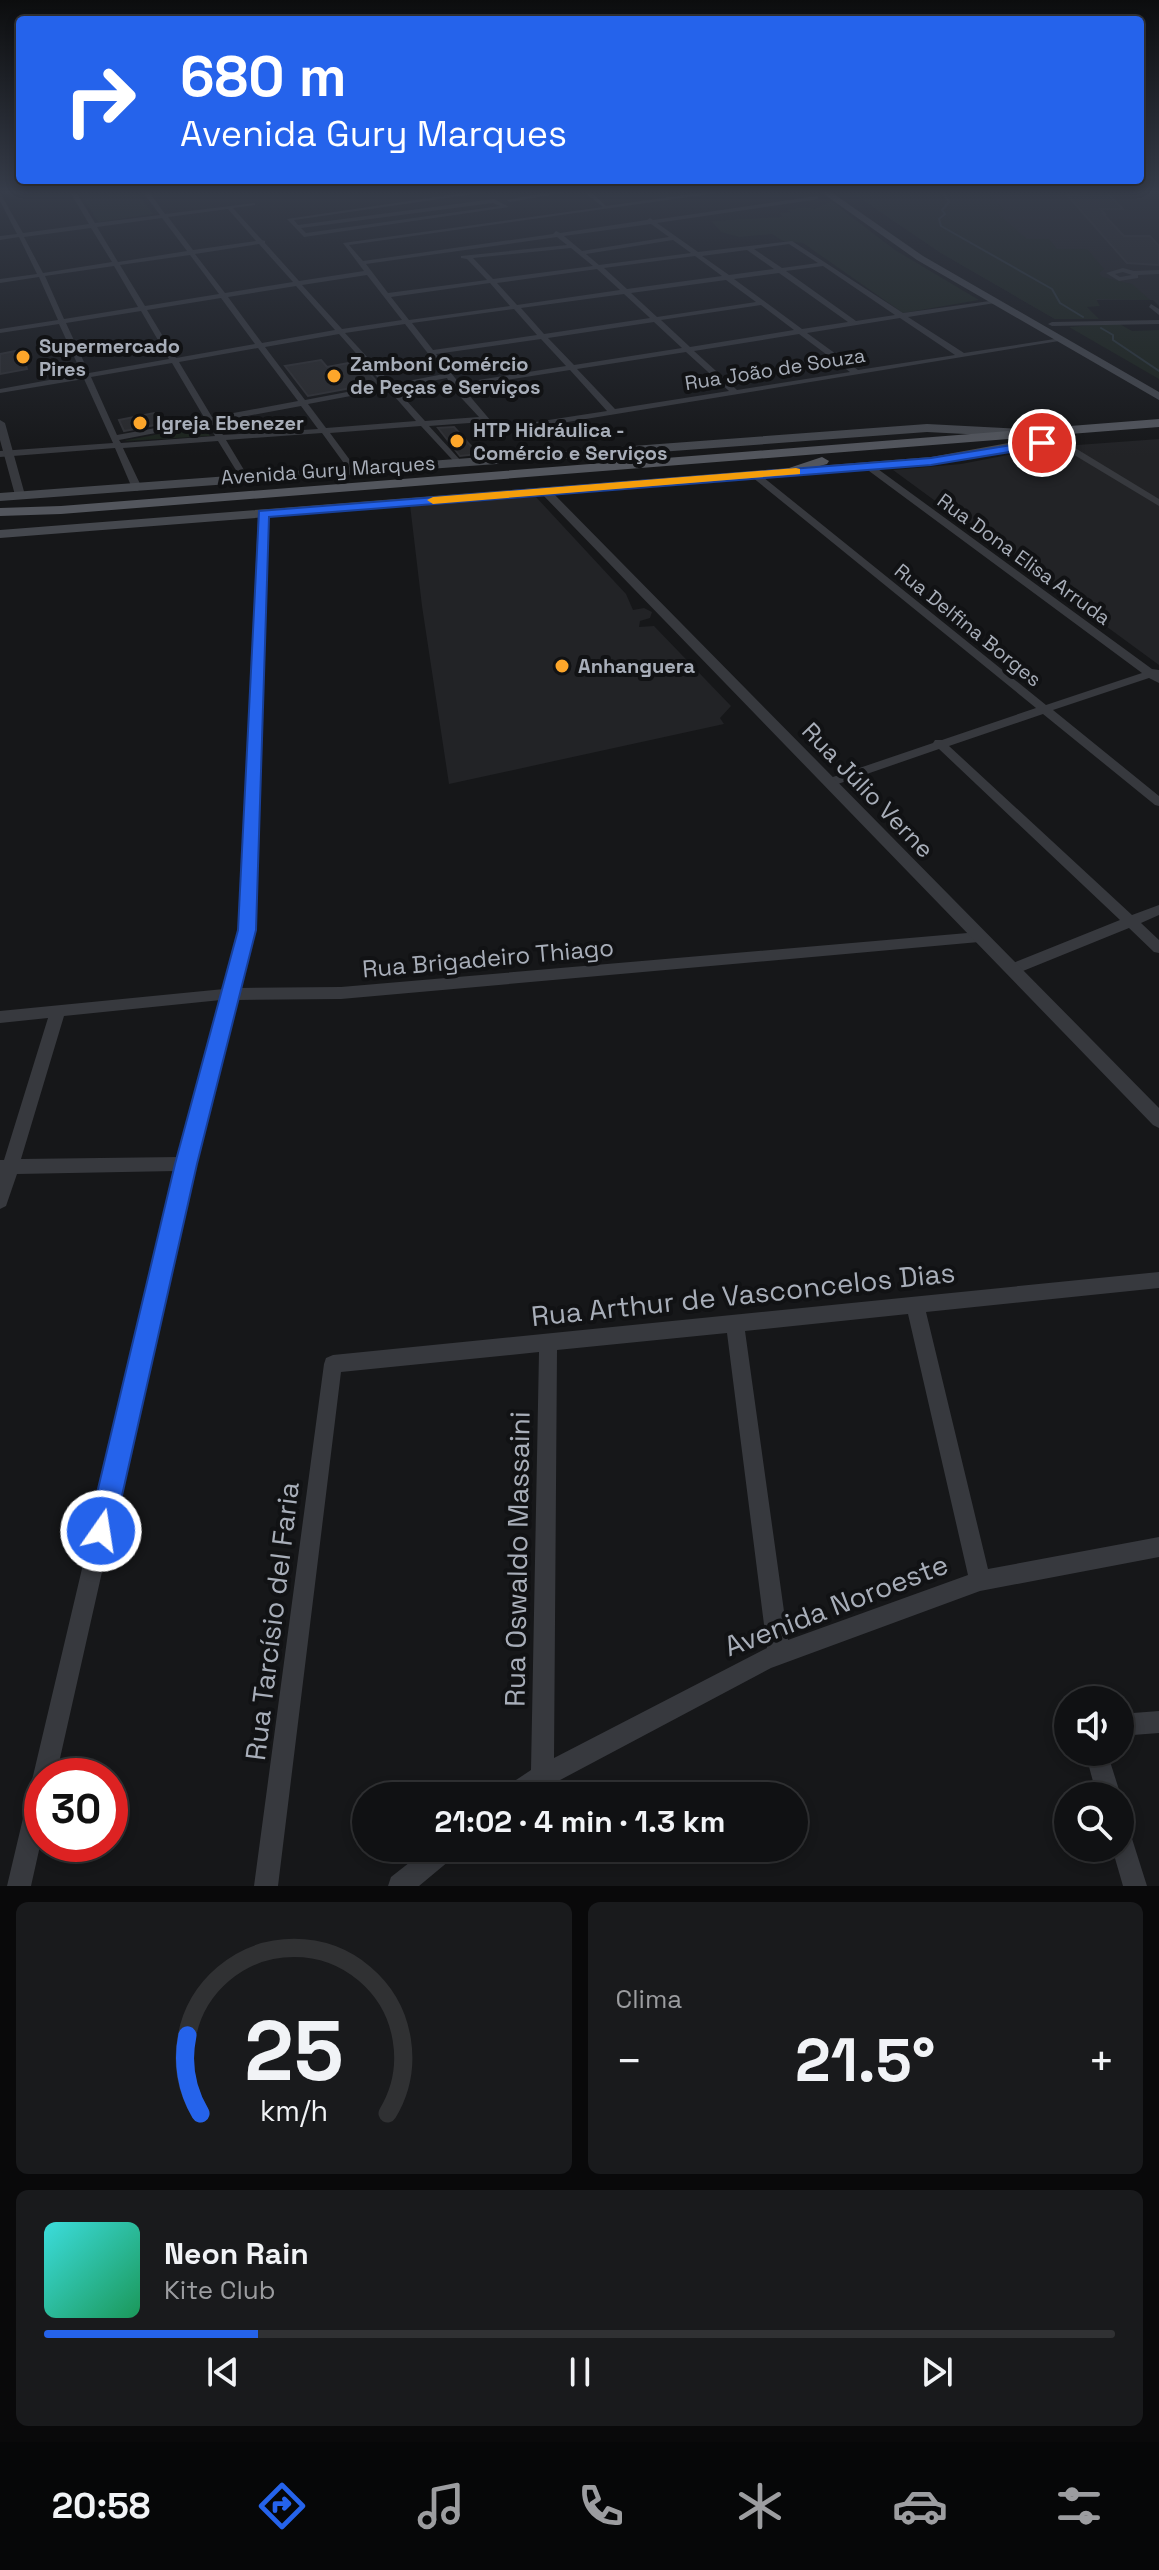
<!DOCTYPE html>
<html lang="pt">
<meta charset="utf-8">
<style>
:root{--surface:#101113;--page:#191a1c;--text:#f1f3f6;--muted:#9c9da0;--line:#303133;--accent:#2563eb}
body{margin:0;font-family:"Space Grotesk",sans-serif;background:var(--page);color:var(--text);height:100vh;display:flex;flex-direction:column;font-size:30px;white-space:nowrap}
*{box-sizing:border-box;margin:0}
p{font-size:26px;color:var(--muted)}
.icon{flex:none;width:44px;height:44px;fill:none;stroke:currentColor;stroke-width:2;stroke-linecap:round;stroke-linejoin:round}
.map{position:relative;height:1886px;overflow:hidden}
.drawer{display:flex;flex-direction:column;gap:16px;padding:16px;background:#09090a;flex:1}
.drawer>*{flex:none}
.hud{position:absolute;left:16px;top:16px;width:1128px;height:168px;border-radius:8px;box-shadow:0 4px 12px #0003,0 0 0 2px var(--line);background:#2563eb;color:#fff;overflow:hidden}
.controls{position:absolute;left:1054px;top:1686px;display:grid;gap:16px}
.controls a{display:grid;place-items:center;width:80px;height:80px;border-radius:50%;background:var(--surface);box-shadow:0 4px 12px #0003,0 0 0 2px var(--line);font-size:40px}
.speed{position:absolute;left:24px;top:1758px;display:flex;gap:16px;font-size:40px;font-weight:700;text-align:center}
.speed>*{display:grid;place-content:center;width:104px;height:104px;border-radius:50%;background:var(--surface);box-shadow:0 4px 12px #0003,0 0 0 2px var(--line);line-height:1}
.speed .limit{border:12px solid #d22;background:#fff;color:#111}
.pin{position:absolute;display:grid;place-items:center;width:68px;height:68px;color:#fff;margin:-34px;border:4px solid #fff;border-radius:50%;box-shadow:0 2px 8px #0007}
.me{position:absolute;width:88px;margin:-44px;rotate:13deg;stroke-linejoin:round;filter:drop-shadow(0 0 6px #0008)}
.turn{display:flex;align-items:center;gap:28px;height:168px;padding:0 32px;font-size:36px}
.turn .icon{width:104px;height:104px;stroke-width:2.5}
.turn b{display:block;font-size:56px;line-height:68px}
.big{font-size:60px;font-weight:700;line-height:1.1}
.drawer .widget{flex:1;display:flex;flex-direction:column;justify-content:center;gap:12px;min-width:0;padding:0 28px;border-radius:12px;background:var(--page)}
.drawer .dial{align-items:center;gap:0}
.dial svg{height:208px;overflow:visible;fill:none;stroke:var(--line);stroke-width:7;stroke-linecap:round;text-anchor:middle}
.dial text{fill:var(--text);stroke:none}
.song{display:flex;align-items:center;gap:24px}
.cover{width:96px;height:96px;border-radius:12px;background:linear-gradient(135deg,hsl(180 70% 55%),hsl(150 70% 35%))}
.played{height:8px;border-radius:4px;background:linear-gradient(90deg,var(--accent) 20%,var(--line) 20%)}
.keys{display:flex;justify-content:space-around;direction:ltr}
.heat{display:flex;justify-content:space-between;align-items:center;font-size:44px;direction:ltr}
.drawer .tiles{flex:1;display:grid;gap:16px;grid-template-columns:1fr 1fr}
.widget:last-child{grid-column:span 2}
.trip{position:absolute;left:352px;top:1782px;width:456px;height:80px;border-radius:40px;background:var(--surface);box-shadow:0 4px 12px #0003,0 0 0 2px var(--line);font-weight:700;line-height:80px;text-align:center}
.tab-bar{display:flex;height:128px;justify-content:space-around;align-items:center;background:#060708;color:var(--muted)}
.tab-bar .icon{width:56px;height:56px}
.tab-bar .on{color:var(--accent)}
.tab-bar b{font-size:36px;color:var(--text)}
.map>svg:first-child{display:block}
</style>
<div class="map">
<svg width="1159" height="1886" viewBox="0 0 1159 1886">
<rect width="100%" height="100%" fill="#161719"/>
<path fill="#222326" d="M851,192H1159V306L1153,300H1082L1055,319L941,253Z
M1159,439V665L893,470L961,464L1050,447Z
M536,497L626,594L633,610L644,608L652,612L650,618L640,621L639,627L654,626L731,706L720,718L724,724L449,784L422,606L410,505Z"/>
<path fill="#1c241d" d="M136,192L153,214L98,222L83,198Z
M851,192H989L1004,210L997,212L1000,216L1027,239H1049L1057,249H1087L1104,269L1099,273L1102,277L1132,284L1150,300L1096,299L1100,306L1087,307L1099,319H1055L941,253Z
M831,201L895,250L979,300L903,313L803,243L783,241L772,234L739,237L721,232L711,221L782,217L780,213L791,212L787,210L805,207L815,209Z
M1118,323L1132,331L1159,330V379L1069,327Z
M203,426L210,436L125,441L127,440Z"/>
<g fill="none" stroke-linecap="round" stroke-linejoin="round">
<path stroke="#2c373d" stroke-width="2" d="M943,192L949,202L942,210L945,214L939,219L941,226L1052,289L1060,303L1083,317
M1101,328L1113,335V340L1159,371"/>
</g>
<path fill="#292a2d" stroke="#303135" stroke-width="2" d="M1077,192H1106L1123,209H1101L1105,214H1103L1124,236H1150L1159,246V265L1127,263L1067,195H1079Z
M21,350L27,369L0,374V354Z
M321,360L327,367L359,361L378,383L308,396L285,366Z
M154,413L160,424L124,431L119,420Z
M454,427L478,454L460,456L438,428Z"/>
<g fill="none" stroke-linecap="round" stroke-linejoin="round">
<path fill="#37393e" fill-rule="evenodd" d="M70,192H76L95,223L160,215L143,192H149L165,214L255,203V205L233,208L262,240L265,241V243L299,281L364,271L343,243L603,207L584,192H591L606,206L706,192H724L349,245L363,261L553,234L556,231L560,233L647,220L650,218L653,220L817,196L819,199L657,223L698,252L792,241L903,313L997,300L995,303L908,317L964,353L1061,338L1065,340L495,434L483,422L429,426L462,462L463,464L459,467L421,426L330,433L358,471L354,474L351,473L322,433L226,440L250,480L246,483L242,480L218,441L123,448L142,488L137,491L132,488L115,448L0,457V451L113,443L84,379L0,393V389L82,374L59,324L0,333V329L58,320L39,277L0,283V279L37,274L19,237L0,240V236L17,234L0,201V193L23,233L89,224ZM228,209L256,241L193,250L168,217ZM162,218L187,251L118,262L97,227ZM651,224L669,237L582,251L564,236ZM91,228L112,262L43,273L24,237ZM557,237L567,245L461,256V258L467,259L487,280L388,293L366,264ZM673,240L691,253L599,265L586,254ZM259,244L293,282L225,293L195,254ZM789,244L818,263L782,268L754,249ZM571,248L593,266L493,279L473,258ZM747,250L774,269L729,275L702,256ZM190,255L219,294L145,306L120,265ZM695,256L722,276L627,289L604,268ZM114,266L138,307L64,319L45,276ZM823,266L895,315L856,321L786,271ZM597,269L620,290L517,305L497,283ZM779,273L848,322L802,329L734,279ZM367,275L402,320L342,329L302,285ZM726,280L756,302L657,317L631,293ZM490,283L510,306L409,320L391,297ZM296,286L335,330L262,343L228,297ZM624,294L650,318L544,334L521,308ZM221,298L255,344L176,358L147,310ZM761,305L794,330L690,347L661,320ZM514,309L537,335L433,350L412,323ZM141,311L169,359L89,373L66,323ZM900,318L955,355L858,370L807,333ZM654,322L682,348L574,365L548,338ZM405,324L444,374L392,384L345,333ZM339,334L384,385L305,400L265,347ZM799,334L850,372L737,390L694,351ZM541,339L566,366L459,383L436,354ZM258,348L298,401L212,417L179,362ZM686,352L729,391L615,409L577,369ZM172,363L205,419L117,435L91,377ZM570,370L607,411L497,428L462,387ZM447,378L452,388L479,417L425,421L395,388ZM388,389L416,421L326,428L308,404ZM301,406L318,429L223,435L215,422ZM208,423L215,436L121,443L119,440Z
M470,192H488L294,220L298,225L494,199L509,207L304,237L287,219ZM493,203L500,206L306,233L301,228Z
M550,192H567L510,202L507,200Z
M1123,268L1134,271L1159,270V274L1138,275V278L1119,281L1106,273ZM1123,272L1132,275L1120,277L1115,274Z
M1151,304L1159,309V315L1149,307Z
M1159,320V324L1052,326L1048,324L1052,322Z
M1056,440H1062L1159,499V506L1056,444Z
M865,464H871L1152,669L1159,670V683L1149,678L1053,710L1159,796V806L1155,805L1043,714L949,746L1132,915L1159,905V915L1141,923L1159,940V953L1154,952L1129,928L1018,973H1008L1006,969L1008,965L1120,920L939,749L835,785H827L825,782L827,779L933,743L935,740H942L1036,708L752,477V473H758L1046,705L1142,673L865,468Z
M263,511L268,514L254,930L239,988L341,987L979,932L986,937L979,942L341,999L236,1000L194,1164L56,1776H42V1837L31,1886H7L176,1171L17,1174L6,1206L0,1209V1160H4L48,1018L0,1023V1011L224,989L240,930L258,514ZM221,1000L180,1157L21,1159L64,1016Z
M1159,1272V1288L926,1312L988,1569L1159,1537V1557L980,1591L771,1668L530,1796H500L504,1788L531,1770L539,1352L341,1372L278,1886H254L324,1364L326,1358L333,1355ZM908,1314L968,1575L788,1640L745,1331ZM727,1333L767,1648L554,1758L557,1350Z
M1159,1711V1733L1120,1736V1714Z
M1085,1752H1107L1121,1796L1120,1798L1097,1796Z
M1120,1822L1128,1826L1147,1886H1123L1112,1848H1120Z
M428,1848H459L455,1856L419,1886H388L391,1877Z"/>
<path fill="#37393e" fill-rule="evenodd" d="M0,420L5,423L25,495L24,497L15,495L0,440Z
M542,490H550L1159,1108V1128L1153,1125L542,494Z"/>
<path fill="#45484e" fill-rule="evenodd" d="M821,192H831L923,256L1159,392V400L917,260Z
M927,424L1021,429L1027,433L1021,437L927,432L0,501V493Z
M1025,440L1031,444L1029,447L931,465L0,538V530L931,457Z"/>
<path fill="#53565d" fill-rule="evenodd" d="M1159,419V427L61,514L0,516V508L61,506Z
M822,457L829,461L827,464L781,477L774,473Z"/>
</g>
<linearGradient id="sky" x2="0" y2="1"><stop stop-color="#0c0d0e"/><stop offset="0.42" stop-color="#363c49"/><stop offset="1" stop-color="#363c49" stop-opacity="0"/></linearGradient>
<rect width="1159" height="456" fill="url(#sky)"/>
<path fill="#2563eb" stroke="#184099" stroke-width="2" d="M1042,440L1046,441V446L931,465L269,517L256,930L197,1164L114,1531L110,1541L101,1544L91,1541L88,1531L175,1164L238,930L259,511L931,458Z"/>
<path fill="#f59e0b" d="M796,468L800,469V474L433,504L427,500L433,497Z"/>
<g fill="#fda62a" stroke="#111214" stroke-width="3">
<circle cx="23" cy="357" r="8"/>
<circle cx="334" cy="376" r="8"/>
<circle cx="140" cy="423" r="8"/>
<circle cx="457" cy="441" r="8"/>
<circle cx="562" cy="666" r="8"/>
</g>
<g text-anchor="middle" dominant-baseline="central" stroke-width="8" stroke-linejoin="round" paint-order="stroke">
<g font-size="20" font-weight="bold" fill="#a8aeb9" stroke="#111214" text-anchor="start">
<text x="39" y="346">Supermercado<tspan x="39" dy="23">Pires</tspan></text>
<text x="350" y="364">Zamboni Comércio<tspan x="350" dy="23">de Peças e Serviços</tspan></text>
<text x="156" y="423">Igreja Ebenezer</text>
<text x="473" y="430">HTP Hidráulica -<tspan x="473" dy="23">Comércio e Serviços</tspan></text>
<text x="578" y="666">Anhanguera</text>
</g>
<g font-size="20" fill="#a8aeb9" stroke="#111214">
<text transform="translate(775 369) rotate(-9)">Rua João de Souza</text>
<text transform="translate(328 470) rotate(-4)">Avenida Gury Marques</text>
<text transform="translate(1024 559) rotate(36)">Rua Dona Elisa Arruda</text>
<text transform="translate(968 625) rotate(39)">Rua Delfina Borges</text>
</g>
<g font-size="24" fill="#a8aeb9" stroke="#111214">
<text transform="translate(868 790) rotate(46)">Rua Júlio Verne</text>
<text transform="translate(488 958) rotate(-5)">Rua Brigadeiro Thiago</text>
</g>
<g font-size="28" fill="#a8aeb9" stroke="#111214">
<text transform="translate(743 1294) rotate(-6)">Rua Arthur de Vasconcelos Dias</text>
<text transform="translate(517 1559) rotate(-89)">Rua Oswaldo Massaini</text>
<text transform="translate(836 1605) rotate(-21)">Avenida Noroeste</text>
<text transform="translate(272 1621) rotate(-83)">Rua Tarcísio del Faria</text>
</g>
</g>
</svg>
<div class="controls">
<a><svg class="icon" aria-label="sound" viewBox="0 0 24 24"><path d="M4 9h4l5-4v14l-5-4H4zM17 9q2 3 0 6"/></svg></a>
<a><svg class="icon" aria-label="search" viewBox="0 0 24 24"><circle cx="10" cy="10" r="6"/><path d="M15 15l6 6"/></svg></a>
</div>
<div class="speed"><div class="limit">30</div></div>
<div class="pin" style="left:1042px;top:443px;background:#d93025"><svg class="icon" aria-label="arrive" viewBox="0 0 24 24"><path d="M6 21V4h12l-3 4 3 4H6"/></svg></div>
<svg class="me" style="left:101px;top:1531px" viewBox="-20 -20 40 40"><circle r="17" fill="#2563eb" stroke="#fff" stroke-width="3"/><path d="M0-11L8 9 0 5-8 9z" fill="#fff"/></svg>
<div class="trip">21:02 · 4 min · 1.3 km</div>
<div class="hud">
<div class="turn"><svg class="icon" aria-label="right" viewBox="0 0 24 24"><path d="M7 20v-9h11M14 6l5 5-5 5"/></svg><div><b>680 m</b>Avenida Gury Marques</div></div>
</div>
</div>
<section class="drawer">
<div class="tiles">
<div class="widget dial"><svg viewBox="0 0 100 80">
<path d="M14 69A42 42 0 1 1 86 69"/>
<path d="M14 69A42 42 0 0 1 9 39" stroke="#2563eb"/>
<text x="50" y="56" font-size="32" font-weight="700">25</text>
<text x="50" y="72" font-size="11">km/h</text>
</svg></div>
<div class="widget"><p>Clima</p>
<div class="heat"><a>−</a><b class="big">21.5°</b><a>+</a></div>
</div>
<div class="widget">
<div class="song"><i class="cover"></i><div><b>Neon Rain</b><p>Kite Club</p></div></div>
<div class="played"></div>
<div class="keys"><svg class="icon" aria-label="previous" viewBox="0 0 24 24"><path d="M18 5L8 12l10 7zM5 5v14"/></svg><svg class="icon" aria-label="pause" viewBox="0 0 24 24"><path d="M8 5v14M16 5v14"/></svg><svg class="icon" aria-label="next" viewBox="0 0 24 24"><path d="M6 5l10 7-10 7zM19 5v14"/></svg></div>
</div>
</div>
</section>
<nav class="tab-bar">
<b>20:58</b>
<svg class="icon on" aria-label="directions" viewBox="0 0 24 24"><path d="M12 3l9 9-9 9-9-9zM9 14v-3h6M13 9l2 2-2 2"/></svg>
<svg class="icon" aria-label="music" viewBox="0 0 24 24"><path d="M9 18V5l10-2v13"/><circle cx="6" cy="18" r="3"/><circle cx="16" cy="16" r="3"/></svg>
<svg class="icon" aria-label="phone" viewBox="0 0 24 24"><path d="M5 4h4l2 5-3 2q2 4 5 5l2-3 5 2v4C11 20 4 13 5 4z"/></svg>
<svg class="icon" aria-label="climate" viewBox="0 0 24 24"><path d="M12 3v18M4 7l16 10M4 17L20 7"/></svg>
<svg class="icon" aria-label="car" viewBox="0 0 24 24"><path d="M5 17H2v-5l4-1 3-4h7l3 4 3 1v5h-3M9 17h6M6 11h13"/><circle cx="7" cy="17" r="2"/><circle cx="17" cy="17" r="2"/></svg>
<svg class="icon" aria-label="filters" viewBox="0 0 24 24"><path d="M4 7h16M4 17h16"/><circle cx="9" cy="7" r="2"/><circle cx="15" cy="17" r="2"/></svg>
</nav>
